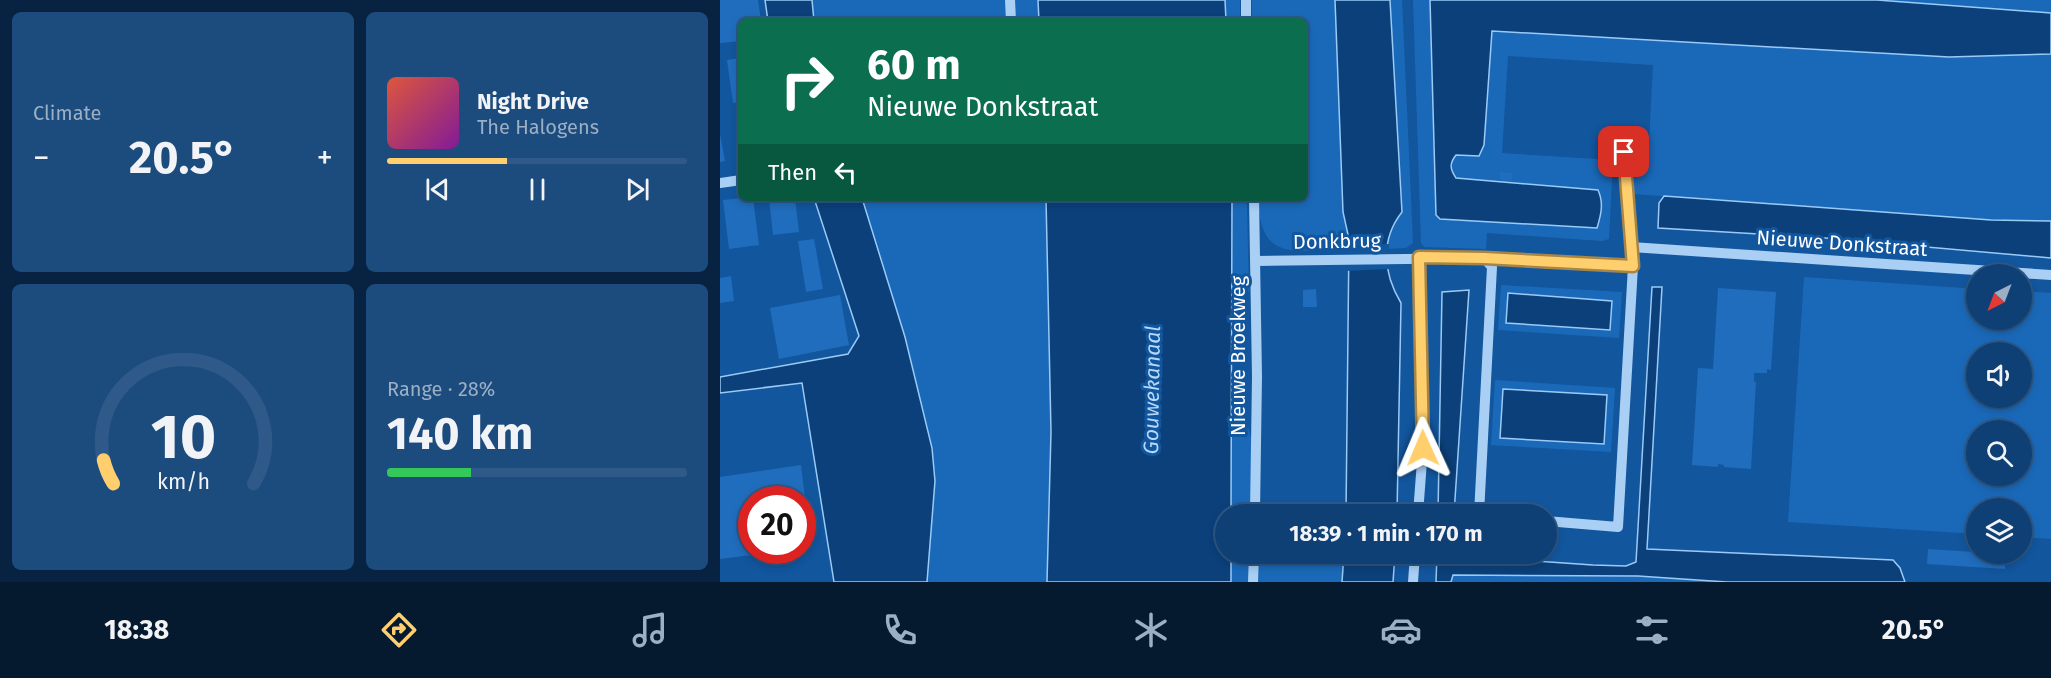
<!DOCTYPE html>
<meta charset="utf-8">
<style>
:root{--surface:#0e4076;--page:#1c4b7e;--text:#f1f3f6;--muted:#9bafc5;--line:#2e5988;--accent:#ffce6d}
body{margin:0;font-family:"Fira Sans",sans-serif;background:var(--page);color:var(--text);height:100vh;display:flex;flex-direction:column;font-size:22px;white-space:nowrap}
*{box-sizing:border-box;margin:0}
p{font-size:20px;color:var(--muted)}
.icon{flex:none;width:33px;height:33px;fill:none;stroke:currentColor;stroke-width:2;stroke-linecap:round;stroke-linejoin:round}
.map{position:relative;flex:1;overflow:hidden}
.drawer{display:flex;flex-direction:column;gap:12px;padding:12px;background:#082341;width:720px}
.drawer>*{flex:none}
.top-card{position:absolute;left:18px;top:18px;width:570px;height:183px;border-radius:9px;box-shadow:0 3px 9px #0003,0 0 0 2px var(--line);background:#0b6e4f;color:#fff;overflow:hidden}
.needle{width:39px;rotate:222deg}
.buttons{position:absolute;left:1246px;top:264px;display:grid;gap:12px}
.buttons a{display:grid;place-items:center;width:66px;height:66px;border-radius:50%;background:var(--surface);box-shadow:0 3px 9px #0003,0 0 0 2px var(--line);font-size:30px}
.speed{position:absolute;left:18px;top:486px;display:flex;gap:12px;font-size:30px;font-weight:700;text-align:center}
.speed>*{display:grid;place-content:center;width:78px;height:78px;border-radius:50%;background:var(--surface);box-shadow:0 3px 9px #0003,0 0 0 2px var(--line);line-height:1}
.speed .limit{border:9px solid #d22;background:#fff;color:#111}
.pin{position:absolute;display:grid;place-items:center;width:51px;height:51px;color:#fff;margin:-26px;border-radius:12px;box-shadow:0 3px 9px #0006}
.me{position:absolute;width:66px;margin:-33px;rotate:359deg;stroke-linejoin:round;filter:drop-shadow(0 0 4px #0008)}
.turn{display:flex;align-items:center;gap:21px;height:126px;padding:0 30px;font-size:27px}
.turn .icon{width:78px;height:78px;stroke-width:2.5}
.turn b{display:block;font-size:42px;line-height:51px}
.then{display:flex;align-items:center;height:57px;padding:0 30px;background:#0003;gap:12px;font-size:22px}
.big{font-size:45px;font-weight:700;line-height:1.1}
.drawer .card{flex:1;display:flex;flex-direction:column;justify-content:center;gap:9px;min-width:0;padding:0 21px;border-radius:9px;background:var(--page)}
.drawer .dial{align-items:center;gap:0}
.dial svg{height:156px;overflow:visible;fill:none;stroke:var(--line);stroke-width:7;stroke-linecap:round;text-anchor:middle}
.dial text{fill:var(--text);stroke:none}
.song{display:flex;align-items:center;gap:18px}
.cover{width:72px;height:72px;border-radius:9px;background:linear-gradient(135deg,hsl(10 70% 55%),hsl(290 70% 35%))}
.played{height:6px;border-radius:3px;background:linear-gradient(90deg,var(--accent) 40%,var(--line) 40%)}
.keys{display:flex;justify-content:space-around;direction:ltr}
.heat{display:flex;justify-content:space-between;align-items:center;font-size:33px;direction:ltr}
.charge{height:9px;border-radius:4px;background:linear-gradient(90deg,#34c759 28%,var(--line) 0)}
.drawer .tiles{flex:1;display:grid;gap:12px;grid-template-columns:repeat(2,1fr)}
.trip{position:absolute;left:495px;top:504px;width:342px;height:60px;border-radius:30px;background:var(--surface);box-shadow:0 3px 9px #0003,0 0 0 2px var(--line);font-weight:700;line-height:60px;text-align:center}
.menu{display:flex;height:96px;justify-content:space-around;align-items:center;background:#061a2f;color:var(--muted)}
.menu .icon{width:42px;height:42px}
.menu .current{color:var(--accent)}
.menu b{font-size:27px;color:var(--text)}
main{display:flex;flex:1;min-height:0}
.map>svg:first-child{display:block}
</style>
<main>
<section class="drawer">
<div class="tiles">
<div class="card"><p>Climate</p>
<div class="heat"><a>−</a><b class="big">20.5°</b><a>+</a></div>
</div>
<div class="card">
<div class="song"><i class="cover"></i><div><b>Night Drive</b><p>The Halogens</p></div></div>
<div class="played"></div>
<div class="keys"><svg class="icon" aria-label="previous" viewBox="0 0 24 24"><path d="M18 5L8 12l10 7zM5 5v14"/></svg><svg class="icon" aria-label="pause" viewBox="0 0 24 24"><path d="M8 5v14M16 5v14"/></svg><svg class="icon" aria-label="next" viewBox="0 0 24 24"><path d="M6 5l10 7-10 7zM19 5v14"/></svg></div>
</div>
<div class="card dial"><svg viewBox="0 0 100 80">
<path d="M14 69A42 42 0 1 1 86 69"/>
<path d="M14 69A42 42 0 0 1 9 57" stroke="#ffce6d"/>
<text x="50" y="56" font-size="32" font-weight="700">10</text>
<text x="50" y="72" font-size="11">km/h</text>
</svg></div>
<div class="card"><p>Range · 28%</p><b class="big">140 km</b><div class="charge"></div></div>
</div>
</section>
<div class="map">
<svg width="1331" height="582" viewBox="0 0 1331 582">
<rect width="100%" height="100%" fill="#12569e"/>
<path fill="#1a69b9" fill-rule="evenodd" d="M92,0H318L319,21H94Z
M505,0H520V21H506Z
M532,0H615L623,212L629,239H616V248C569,253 540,258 538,198H585V21H532Z
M670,0H682L693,243L686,248L666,249V240L682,212Z
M693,0H710L716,214L877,228L882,210L824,185L736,178C730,168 730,164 737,154L759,156L764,145L772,31L1229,57L1331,54V221L1271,220L913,194L915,161L928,162L933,65L788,56L782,153L893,160L889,239L882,241L767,233L766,249L704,247L701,243Z
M1016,0H1331V24Z
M142,198H326L331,432L327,582H207L215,481Z
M512,198H523L527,205L529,292L512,293Z
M1084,277L1257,289V320H1302V291L1331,293V539L1302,537V508H1257V534L1068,522ZM1257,352H1302V398H1257ZM1257,430H1302V476H1257Z
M781,285L902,292L899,338L778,330ZM788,293L891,301L890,330L786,323Z
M512,371L532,441L531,501L626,510V514H511Z
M775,380L895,388L891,452L771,445Z
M511,554H624L622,582H511Z
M731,562L1041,582H730Z"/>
<path fill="#0b407a" stroke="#9bcaf7" stroke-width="1.5" d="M45,0H92L94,21H48Z
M318,0H505L506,21H319Z
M615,0H670L682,212C660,240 663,273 681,303L677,514H626L629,239L623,212Z
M710,0H1157L1331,13V54L1229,57L772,31L764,145L759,156L736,155C729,164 730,169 736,178L878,190C884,203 881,215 877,228L720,219L716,215Z
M944,196L1271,220L1331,221V258L1105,238L938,228L939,203Z
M94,198H142L185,337L212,448L215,481L207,582H114L82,383L0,393V377L128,354L139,336Z
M326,198H512L511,514H506V554H511V582H327L331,432Z
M932,287H942L927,549L1173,560L1180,568L1185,582H1007L918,576L733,575L731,582H716L717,554L873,565L906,566L916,562Z
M749,290L734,514H718L722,292Z
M788,293L892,301L890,330L786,323Z
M783,389L887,395L884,444L780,438Z
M624,554H675L673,582H622Z"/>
<path fill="#12569e" d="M669,244L670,269L625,271V245Z"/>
<path fill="#206dbd" d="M0,0H38L41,21H21V41L0,43Z
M21,58V102L13,103L7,60Z
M0,134L5,161L0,162Z
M780,172L792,173V181L780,180Z
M23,198H33L39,245L9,249L3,200Z
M49,198H75L79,232L53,235Z
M94,239L103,289L86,292L78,241Z
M11,276L14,301L0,303V278Z
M998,288L1056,292L1051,370L1047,369V373H1034V382H1036L1031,469L1004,467V465L998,464V467L972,465L978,368L993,369Z
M596,289L597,307H583V290Z
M120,295L129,345L59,359L50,308Z
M81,465L91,547L82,548V500H32V550L55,552L0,559V477Z
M1208,549L1285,554V569L1207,564Z"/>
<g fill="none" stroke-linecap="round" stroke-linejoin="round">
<path stroke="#a9cff4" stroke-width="10" d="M290,0L291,21
M526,0V21
M904,152L913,266
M0,183L21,180
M534,198L537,376L535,514
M911,247L1331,275
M536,261L764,258L913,266L898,527L826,521
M698,514L703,448L699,257
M759,514L772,267L764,258
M533,582L534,554
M693,582L695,554"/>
</g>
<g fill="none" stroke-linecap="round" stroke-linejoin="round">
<g stroke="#a68647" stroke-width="15">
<path id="route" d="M703,448L699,257L764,258L913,266L904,152"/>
</g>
<use href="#route" stroke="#ffce6d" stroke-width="10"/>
</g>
<g text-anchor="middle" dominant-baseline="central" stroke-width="6" stroke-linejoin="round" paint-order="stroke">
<g font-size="20" fill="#fff" stroke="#12569e">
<text transform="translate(617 241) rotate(-1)">Donkbrug</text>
<text transform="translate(1122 243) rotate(4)">Nieuwe Donkstraat</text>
<text transform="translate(518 356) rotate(-90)">Nieuwe Broekweg</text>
</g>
<g font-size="21" font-style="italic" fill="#b6d8fb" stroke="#12569e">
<text transform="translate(432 390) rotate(-89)">Gouwekanaal</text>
</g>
</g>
</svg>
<div class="buttons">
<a><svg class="needle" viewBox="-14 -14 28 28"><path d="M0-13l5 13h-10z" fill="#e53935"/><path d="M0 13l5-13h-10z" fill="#9bafc5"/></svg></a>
<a><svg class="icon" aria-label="sound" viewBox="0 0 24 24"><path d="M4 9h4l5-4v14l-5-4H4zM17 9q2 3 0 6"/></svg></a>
<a><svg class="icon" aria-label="search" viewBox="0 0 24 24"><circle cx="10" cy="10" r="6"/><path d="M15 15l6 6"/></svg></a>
<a><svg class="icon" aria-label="layers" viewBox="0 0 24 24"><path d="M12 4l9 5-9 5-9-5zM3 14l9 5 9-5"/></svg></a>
</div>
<div class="speed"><div class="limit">20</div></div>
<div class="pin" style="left:904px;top:152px;background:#d93025"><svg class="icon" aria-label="arrive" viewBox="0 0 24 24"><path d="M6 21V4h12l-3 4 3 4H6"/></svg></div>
<svg class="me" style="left:703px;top:448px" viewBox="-20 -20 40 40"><path d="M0-17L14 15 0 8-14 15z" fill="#ffce6d" stroke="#fff" stroke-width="4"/></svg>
<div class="trip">18:39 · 1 min · 170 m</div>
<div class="top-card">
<div class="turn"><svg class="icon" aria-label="right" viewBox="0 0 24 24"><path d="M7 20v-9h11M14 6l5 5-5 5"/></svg><div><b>60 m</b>Nieuwe Donkstraat</div></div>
<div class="then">Then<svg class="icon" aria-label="left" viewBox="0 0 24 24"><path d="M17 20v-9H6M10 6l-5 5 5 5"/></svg></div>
</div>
</div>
</main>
<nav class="menu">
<b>18:38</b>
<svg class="icon current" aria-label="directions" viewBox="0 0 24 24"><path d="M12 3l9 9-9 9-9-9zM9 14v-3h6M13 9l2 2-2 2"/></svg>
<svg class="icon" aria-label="music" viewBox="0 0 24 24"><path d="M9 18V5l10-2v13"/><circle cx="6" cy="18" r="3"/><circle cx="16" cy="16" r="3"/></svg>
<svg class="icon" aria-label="phone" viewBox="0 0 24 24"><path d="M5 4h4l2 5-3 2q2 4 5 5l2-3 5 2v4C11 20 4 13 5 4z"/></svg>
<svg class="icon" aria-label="climate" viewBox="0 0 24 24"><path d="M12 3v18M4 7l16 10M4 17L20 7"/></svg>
<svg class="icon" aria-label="car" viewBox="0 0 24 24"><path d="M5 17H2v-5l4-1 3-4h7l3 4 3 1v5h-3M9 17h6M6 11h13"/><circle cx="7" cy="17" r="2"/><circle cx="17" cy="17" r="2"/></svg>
<svg class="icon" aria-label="filters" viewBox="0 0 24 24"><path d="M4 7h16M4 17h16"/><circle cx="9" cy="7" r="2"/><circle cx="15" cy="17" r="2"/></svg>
<b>20.5°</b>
</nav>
